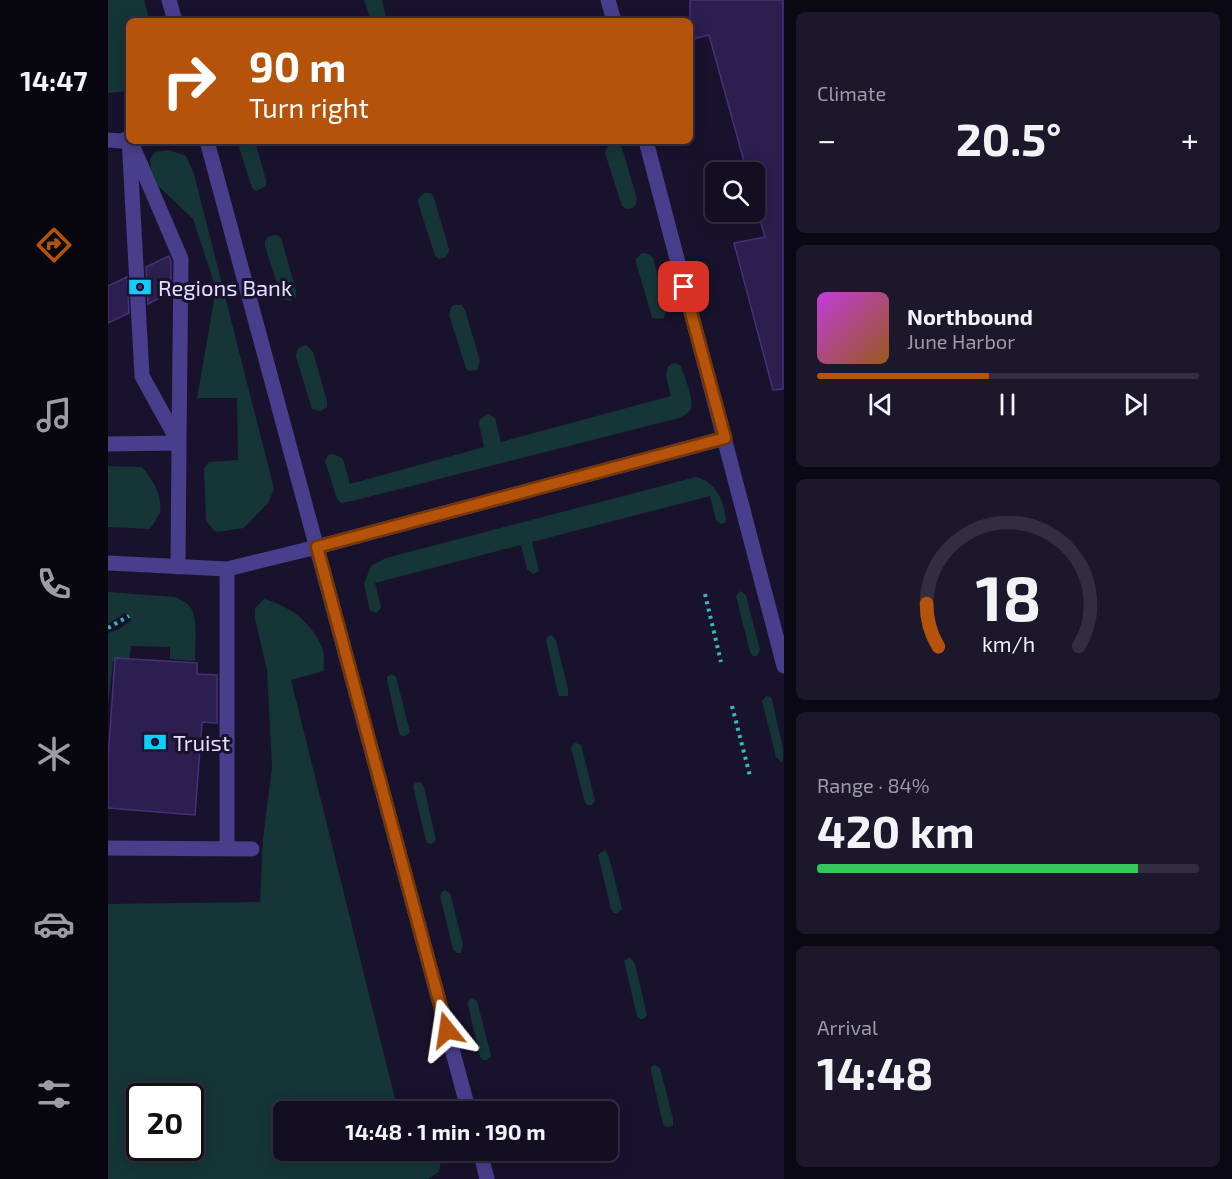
<!DOCTYPE html>
<meta charset="utf-8">
<style>
:root{--surface:#130e22;--page:#1c172a;--text:#f1f3f6;--muted:#9d9ca5;--line:#322e40;--accent:#b45309}
body{margin:0;font-family:"Exo 2",sans-serif;background:var(--page);color:var(--text);height:100vh;display:flex;flex-direction:column;font-size:22px;white-space:nowrap}
*{box-sizing:border-box;margin:0}
p{font-size:20px;color:var(--muted)}
.icon{flex:none;width:33px;height:33px;fill:none;stroke:currentColor;stroke-width:2;stroke-linecap:round;stroke-linejoin:round}
.map{position:relative;flex:1;overflow:hidden}
.sheet{display:flex;flex-direction:column;gap:12px;padding:12px;background:#0a0813;width:448px}
.sheet>*{flex:none}
.banner{position:absolute;left:18px;top:18px;width:567px;height:126px;border-radius:9px;box-shadow:0 3px 15px #0003,0 0 0 2px var(--line);background:#b45309;color:#fff;overflow:hidden}
.buttons{position:absolute;left:597px;top:162px;display:grid;gap:12px}
.buttons a{display:grid;place-items:center;width:60px;height:60px;border-radius:9px;background:var(--surface);box-shadow:0 3px 15px #0003,0 0 0 2px var(--line);font-size:30px}
.speed{position:absolute;left:18px;top:1083px;display:flex;gap:12px;font-size:30px;font-weight:700;text-align:center}
.speed>*{display:grid;place-content:center;width:78px;height:78px;border-radius:50%;background:var(--surface);box-shadow:0 3px 15px #0003,0 0 0 2px var(--line);line-height:1}
.speed .limit{border:3px solid #111;border-radius:9px;background:#fff;color:#111}
.pin{position:absolute;display:grid;place-items:center;width:51px;height:51px;color:#fff;margin:-26px;border-radius:12px;box-shadow:0 3px 9px #0006}
.me{position:absolute;width:66px;margin:-33px;rotate:345deg;stroke-linejoin:round;filter:drop-shadow(0 0 4px #0008)}
.turn{display:flex;align-items:center;gap:21px;height:126px;padding:0 24px;font-size:27px}
.turn .icon{width:78px;height:78px;stroke-width:2.5}
.turn b{display:block;font-size:42px;line-height:51px}
.big{font-size:45px;font-weight:700;line-height:1.1}
.sheet .tile{flex:1;display:flex;flex-direction:column;justify-content:center;gap:9px;min-width:0;padding:0 21px;border-radius:9px;background:var(--page)}
.sheet .dial{align-items:center;gap:0}
.dial svg{height:156px;overflow:visible;fill:none;stroke:var(--line);stroke-width:7;stroke-linecap:round;text-anchor:middle}
.dial text{fill:var(--text);stroke:none}
.song{display:flex;align-items:center;gap:18px}
.cover{width:72px;height:72px;border-radius:9px;background:linear-gradient(135deg,hsl(290 70% 55%),hsl(30 70% 35%))}
.played{height:6px;border-radius:3px;background:linear-gradient(90deg,var(--accent) 45%,var(--line) 45%)}
.keys{display:flex;justify-content:space-around;direction:ltr}
.heat{display:flex;justify-content:space-between;align-items:center;font-size:33px;direction:ltr}
.charge{height:9px;border-radius:4px;background:linear-gradient(90deg,#34c759 84%,var(--line) 0)}
.trip{position:absolute;left:165px;top:1101px;width:345px;height:60px;border-radius:9px;background:var(--surface);box-shadow:0 3px 15px #0003,0 0 0 2px var(--line);font-weight:700;line-height:60px;text-align:center}
main{display:flex;flex:1;min-height:0}
.tab-bar{display:flex;flex-direction:column;width:108px;justify-content:space-around;align-items:center;background:#08060e;color:var(--muted)}
.tab-bar .icon{width:42px;height:42px}
.tab-bar .active{color:var(--accent)}
.tab-bar b{font-size:27px;color:var(--text)}
.map>svg:first-child{display:block}
</style>
<main>
<nav class="tab-bar">
<b>14:47</b>
<svg class="icon active" aria-label="directions" viewBox="0 0 24 24"><path d="M12 3l9 9-9 9-9-9zM9 14v-3h6M13 9l2 2-2 2"/></svg>
<svg class="icon" aria-label="music" viewBox="0 0 24 24"><path d="M9 18V5l10-2v13"/><circle cx="6" cy="18" r="3"/><circle cx="16" cy="16" r="3"/></svg>
<svg class="icon" aria-label="phone" viewBox="0 0 24 24"><path d="M5 4h4l2 5-3 2q2 4 5 5l2-3 5 2v4C11 20 4 13 5 4z"/></svg>
<svg class="icon" aria-label="climate" viewBox="0 0 24 24"><path d="M12 3v18M4 7l16 10M4 17L20 7"/></svg>
<svg class="icon" aria-label="car" viewBox="0 0 24 24"><path d="M5 17H2v-5l4-1 3-4h7l3 4 3 1v5h-3M9 17h6M6 11h13"/><circle cx="7" cy="17" r="2"/><circle cx="17" cy="17" r="2"/></svg>
<svg class="icon" aria-label="filters" viewBox="0 0 24 24"><path d="M4 7h16M4 17h16"/><circle cx="9" cy="7" r="2"/><circle cx="15" cy="17" r="2"/></svg>
</nav>
<div class="map">
<svg width="676" height="1179" viewBox="0 0 676 1179">
<rect width="100%" height="100%" fill="#19122d"/>
<path fill="#153537" fill-rule="evenodd" d="M0,0H36L42,21H21V91L0,93Z
M256,0H274L279,21H263Z
M129,141H147L158,180V186L148,191L144,188Z
M504,143L511,144L514,148L529,199L528,204L525,208L518,209L514,206L497,153L498,149Z
M61,150L78,156L86,174L166,489L160,503L136,528L110,532L105,530L98,520L96,469L101,462L130,460L129,398H89L108,289L85,219L44,180L42,159L47,152Z
M316,193H323L326,198L341,249L340,254L338,257L331,259L327,256L310,203V199Z
M167,235L171,236L174,241L188,291V297L182,301L174,299L157,246V241L160,237Z
M534,253L541,254L545,258L559,309L556,318L549,319L544,317L528,263V259Z
M347,305H354L357,310L372,361L369,370L361,371L358,368L341,315L343,307Z
M198,345L205,352L219,401V407L213,411L204,409L188,357C188,349 191,347 198,345Z
M567,363L572,365C576,373 586,400 583,408C581,414 576,415 571,418L248,500L233,503L229,499L217,461L220,455L226,454L235,459L242,484L376,447L371,424L372,419L380,414L387,418L393,442L563,396L558,376L560,366Z
M0,466L34,467C44,478 55,496 52,512C50,517 45,524 42,529L0,527Z
M588,477C609,482 617,503 618,523L613,524L608,520L602,496L424,542L431,570L428,573L425,574L419,569L413,545L267,583L273,607L269,613L262,611L256,584L263,566L278,558Z
M632,591L638,595L652,650L649,656H645L642,652L628,596Z
M0,592L67,597C73,600 79,602 83,608C90,618 87,648 87,661L62,659V647L23,646L21,661H5L0,705V633L11,629L24,620L17,613L0,624Z
M156,599C182,606 203,622 214,647C217,654 215,664 216,671L183,680L290,1111L176,1112V1150L333,1151L334,1154L331,1172L320,1179H0V904L152,902L155,839L164,767L159,670L147,619V608ZM32,1096H82V1148H32Z
M444,635L448,641L460,689V696H451L450,694L438,640L440,636Z
M283,674L288,677L302,732L297,736H294L291,733L279,680V677Z
M658,696L663,697L664,700L675,748V760L673,762L668,757L654,701Z
M468,743L473,745L487,801L484,805H480L477,802L463,748L465,744Z
M308,782L314,783L316,788L328,840L324,844L319,843L318,841L305,786Z
M497,850L501,857L514,909L509,913H506L503,909L490,855Z
M336,890L342,893L355,945L353,953H349L345,949L332,896L333,893Z
M522,957L527,964L539,1015L535,1019H532L529,1016L516,961Z
M364,998L369,1001L383,1056L379,1060H375L372,1057L360,1004V1001Z
M547,1065L552,1068L565,1119V1126L558,1127L555,1124L543,1071V1067Z"/>
<path fill="#2c1e4e" stroke="#453179" stroke-width="1.5" d="M582,0H675V389L665,390L626,243L657,237L646,199V172H639L601,35L582,40Z
M61,256L63,261V292L40,304L38,267Z
M19,277L21,313L0,323V286Z
M7,658L89,663V674L109,675V723L94,722L87,815L0,808V759Z"/>
<g fill="none" stroke-linecap="round" stroke-linejoin="round">
<path stroke="#33bbbe" stroke-width="4" stroke-dasharray="3 4.5" stroke-linecap="butt" d="M597,594L613,662
M0,628L21,616
M624,706L642,776"/>
<path stroke="#483e8b" stroke-width="15" d="M61,0L67,21
M500,0L506,21
M21,138L34,376L71,443
M0,140L13,141L21,138
M99,141L361,1112
M538,141L676,666
M25,147L73,259L71,440
M0,444L71,443L70,567
M0,563L119,569L209,547L617,438
M0,848L144,849
M119,849V569
M372,1150L379,1179"/>
</g>
<g fill="none" stroke-linecap="round" stroke-linejoin="round">
<g stroke="#753606" stroke-width="15">
<path id="route" d="M339,1030L209,547L617,438L576,287"/>
</g>
<use href="#route" stroke="#b45309" stroke-width="10"/>
</g>
<defs>
<g id="bank-bare" transform="scale(1.8)"><path d="M-6-4H6V4H-6ZM0-2.3a2.3 2.3 0 1 0 0 4.6a2.3 2.3 0 1 0 0-4.6Z" fill="#0dcffc" stroke="#19122d" stroke-width="2.5" paint-order="stroke"/></g>
</defs>
<g fill-rule="evenodd">
<use href="#bank-bare" x="32" y="287"/>
<use href="#bank-bare" x="47" y="742"/>
</g>
<g text-anchor="middle" dominant-baseline="central" stroke-width="6" stroke-linejoin="round" paint-order="stroke">
<g font-size="22" fill="#e5deff" stroke="#19122d" text-anchor="start">
<text x="50" y="287">Regions Bank</text>
<text x="65" y="742">Truist</text>
</g>
</g>
</svg>
<div class="buttons">
<a><svg class="icon" aria-label="search" viewBox="0 0 24 24"><circle cx="10" cy="10" r="6"/><path d="M15 15l6 6"/></svg></a>
</div>
<div class="speed"><div class="limit">20</div></div>
<div class="pin" style="left:576px;top:287px;background:#d93025"><svg class="icon" aria-label="arrive" viewBox="0 0 24 24"><path d="M6 21V4h12l-3 4 3 4H6"/></svg></div>
<svg class="me" style="left:339px;top:1030px" viewBox="-20 -20 40 40"><path d="M0-17L14 15 0 8-14 15z" fill="#b45309" stroke="#fff" stroke-width="4"/></svg>
<div class="trip">14:48 · 1 min · 190 m</div>
<div class="banner">
<div class="turn"><svg class="icon" aria-label="right" viewBox="0 0 24 24"><path d="M7 20v-9h11M14 6l5 5-5 5"/></svg><div><b>90 m</b>Turn right</div></div>
</div>
</div>
<section class="sheet">
<div class="tile"><p>Climate</p>
<div class="heat"><a>−</a><b class="big">20.5°</b><a>+</a></div>
</div>
<div class="tile">
<div class="song"><i class="cover"></i><div><b>Northbound</b><p>June Harbor</p></div></div>
<div class="played"></div>
<div class="keys"><svg class="icon" aria-label="previous" viewBox="0 0 24 24"><path d="M18 5L8 12l10 7zM5 5v14"/></svg><svg class="icon" aria-label="pause" viewBox="0 0 24 24"><path d="M8 5v14M16 5v14"/></svg><svg class="icon" aria-label="next" viewBox="0 0 24 24"><path d="M6 5l10 7-10 7zM19 5v14"/></svg></div>
</div>
<div class="tile dial"><svg viewBox="0 0 100 80">
<path d="M14 69A42 42 0 1 1 86 69"/>
<path d="M14 69A42 42 0 0 1 8 47" stroke="#b45309"/>
<text x="50" y="56" font-size="32" font-weight="700">18</text>
<text x="50" y="72" font-size="11">km/h</text>
</svg></div>
<div class="tile"><p>Range · 84%</p><b class="big">420 km</b><div class="charge"></div></div>
<div class="tile"><p>Arrival</p><b class="big">14:48</b></div>
</section>
</main>
